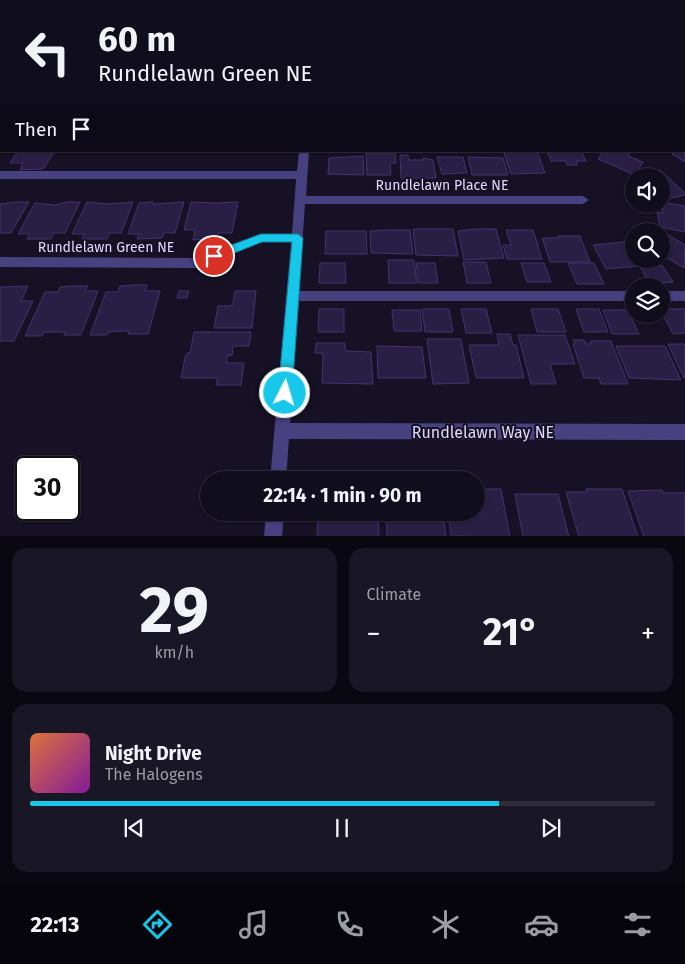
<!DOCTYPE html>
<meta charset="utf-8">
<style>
:root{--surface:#100d1c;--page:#191625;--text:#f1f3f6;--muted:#9c9ca3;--line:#302d3b;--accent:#17c7e9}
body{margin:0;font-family:"Fira Sans",sans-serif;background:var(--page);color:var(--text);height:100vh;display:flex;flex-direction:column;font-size:19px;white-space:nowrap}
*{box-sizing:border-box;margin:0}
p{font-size:16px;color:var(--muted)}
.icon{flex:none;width:28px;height:28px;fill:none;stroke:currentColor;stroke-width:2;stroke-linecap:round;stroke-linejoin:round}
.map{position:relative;height:536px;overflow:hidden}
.details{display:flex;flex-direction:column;gap:12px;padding:12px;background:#09070f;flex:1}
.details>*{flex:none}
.top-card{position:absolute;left:0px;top:0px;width:685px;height:152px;box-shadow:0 1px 4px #0004,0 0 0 1px var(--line);background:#100d1c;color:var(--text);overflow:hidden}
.tools{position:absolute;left:625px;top:168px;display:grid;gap:10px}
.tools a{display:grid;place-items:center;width:45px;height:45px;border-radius:50%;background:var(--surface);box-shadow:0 1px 4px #0004,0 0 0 1px var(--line);font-size:25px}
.speed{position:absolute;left:15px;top:456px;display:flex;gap:10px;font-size:25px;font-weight:700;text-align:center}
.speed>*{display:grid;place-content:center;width:65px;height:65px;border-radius:50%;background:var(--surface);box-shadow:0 1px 4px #0004,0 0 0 1px var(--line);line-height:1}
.speed .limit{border:2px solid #111;border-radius:8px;background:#fff;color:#111}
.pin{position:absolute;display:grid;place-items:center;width:42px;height:42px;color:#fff;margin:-21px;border:2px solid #fff;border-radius:50%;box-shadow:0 1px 5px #0007}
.me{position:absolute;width:55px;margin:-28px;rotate:5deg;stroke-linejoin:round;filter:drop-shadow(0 0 4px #0008)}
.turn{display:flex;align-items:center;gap:18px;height:105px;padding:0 15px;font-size:22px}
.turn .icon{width:65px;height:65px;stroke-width:2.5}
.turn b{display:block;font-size:35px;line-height:42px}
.then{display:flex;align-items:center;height:48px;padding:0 15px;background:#0003;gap:10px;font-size:19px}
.big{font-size:38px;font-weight:700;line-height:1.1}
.details .widget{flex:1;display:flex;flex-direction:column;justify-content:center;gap:8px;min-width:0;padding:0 18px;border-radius:15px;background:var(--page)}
.details .dial{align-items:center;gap:0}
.dial b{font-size:65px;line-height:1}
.song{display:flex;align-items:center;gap:15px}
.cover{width:60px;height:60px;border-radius:8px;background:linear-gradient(135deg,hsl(20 70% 55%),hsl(290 70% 35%))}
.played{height:5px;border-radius:2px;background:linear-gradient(90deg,var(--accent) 75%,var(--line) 75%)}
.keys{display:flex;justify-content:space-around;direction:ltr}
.heat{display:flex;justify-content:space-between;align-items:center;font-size:28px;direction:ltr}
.details .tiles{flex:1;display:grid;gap:12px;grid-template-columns:1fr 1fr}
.widget:last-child{grid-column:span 2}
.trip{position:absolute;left:200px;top:471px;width:285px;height:50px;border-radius:25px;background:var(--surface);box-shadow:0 1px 4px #0004,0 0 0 1px var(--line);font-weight:700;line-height:50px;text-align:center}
.menu{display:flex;height:80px;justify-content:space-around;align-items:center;background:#06050b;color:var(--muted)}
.menu .icon{width:35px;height:35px}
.menu .current{color:var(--accent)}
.menu b{font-size:22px;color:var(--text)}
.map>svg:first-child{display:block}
</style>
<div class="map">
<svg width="685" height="537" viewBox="0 0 685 537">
<rect width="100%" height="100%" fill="#161125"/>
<path fill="#152e2f" d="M0,0H414L415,1H1L0,91Z
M452,0H685V3L684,1H449Z"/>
<path fill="#291f44" stroke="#43336e" d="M684,147H685V162L672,154L676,151H684Z
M18,151H55L43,169L20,170L23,163H10Z
M518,151H537L545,173L511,174L504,153Z
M547,151H581L586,161H576L577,165H567L566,161H551Z
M603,151H631L628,156L643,162L635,175L598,159Z
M366,153H395L396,163H390L391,175H367Z
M400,155H408L409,160H423V158L433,160L436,178H401Z
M363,156L364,175L328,174L329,158Z
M437,157H463L467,173L442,174Z
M468,157L503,158L508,175H472Z
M660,170L685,193V195L663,200L661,198V176L637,175Z
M16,202H29L11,233H0V204Z
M67,202H80L65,233H53L51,239H27L30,234H18L35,203L55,205Z
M87,202L107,204L133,202L121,233H109L107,239H82L84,234H72Z
M153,202V204L184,202L175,233H164L162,238L137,239L139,234H128L139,203Z
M191,202L215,203L238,202L232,233H218L217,238L193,240L195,230H184Z
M662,202L685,206V232L660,227L657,212L663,213Z
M657,228L685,245L684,268L661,254V231H653Z
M413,229H453L458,256L416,255Z
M474,229H496L504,258L464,260L458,231Z
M386,230H410L413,254L371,253L370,231Z
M506,230H533L542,259H507L503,245H511Z
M326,231H366L367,254H325Z
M558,236H580L590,262H550L542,238H559Z
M634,241V259H646L650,265L606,269L593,245Z
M388,260H414L417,283H389Z
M463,262H486L491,283H467Z
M320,263H345L346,283H319Z
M416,263H435L438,283H419Z
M521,263H544L551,282H527Z
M568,263H594L604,284H577Z
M662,265L673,282L650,284L640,267Z
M132,285H147L145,291H160L148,334H128L129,331H121L108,332L107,335H90L106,292H118L120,286Z
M28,286L21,301H33L14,341H0V287Z
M72,286H88L85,291H98L81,335H64L65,332H44L42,336H25L45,292H58L60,287Z
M179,291H189L187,298H177Z
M235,291H256L252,328H214L218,306H230L233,304Z
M319,309H344V332H318Z
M422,309H449L453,332H425Z
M461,309H486L492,333H466Z
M531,309H558L566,332H537Z
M576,309H599L608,332H584Z
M670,309H685V333L673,334L661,311Z
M392,310H420L422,331H394Z
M603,310H628L639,334H612Z
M194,332H251L249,346H233L232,355L227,356V363H244L241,385H216L218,378H181L185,358L187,353H190Z
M497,334H510L513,345H516L524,378H476L469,345H499Z
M518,335H565L575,364H550L556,384H531Z
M427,339H461L469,383L433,384Z
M573,340H584L586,344H591L590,341H611L628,384H601L599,378H584L573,344H575Z
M316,343H345V351L371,352L373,384L322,383L323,353H315Z
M668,344H685V378H684Z
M377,346L422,347L426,378H378Z
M616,346H665L681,380L629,378Z
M476,489H501L510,537L451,536L448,512H476Z
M586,489H622L638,537H579L566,492H587Z
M662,490L663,493H685V537H644L628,491Z
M515,494H558L569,537H523Z
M318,512H378L379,537H317Z
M386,512H443L446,537H387Z"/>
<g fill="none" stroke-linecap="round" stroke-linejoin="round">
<path stroke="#3badae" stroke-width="2" stroke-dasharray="2 2.5" stroke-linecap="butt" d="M662,0H685
M358,1H450
M501,1L512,0"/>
<path fill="#474180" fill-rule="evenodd" d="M684,30H685V34H684Z
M684,72H685V78H684Z
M684,127H685V133H684Z
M299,151H309L306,196H583L589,200L583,204H305L299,291H634V301H299L290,423L685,424V440L289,439L286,480H270L291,242H262L198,268L0,267V257L197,258L261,234H292L296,179H0V171H297Z
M661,291H685V301H661Z
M266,512H284L282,537H264Z"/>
</g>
<path fill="#17c7e9" stroke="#0f8197" d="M261,234H298L303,238L292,393L290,397L285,399L280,397L278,393L292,242H262L214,261L208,256L210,253Z"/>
<g text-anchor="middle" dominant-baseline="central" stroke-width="4" stroke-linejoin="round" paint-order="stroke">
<g font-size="14" fill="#dfd9fb" stroke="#161125">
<text x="442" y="185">Rundlelawn Place NE</text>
<text x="106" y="247">Rundlelawn Green NE</text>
</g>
<g font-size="16" fill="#dfd9fb" stroke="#161125">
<text x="483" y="432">Rundlelawn Way NE</text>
</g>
</g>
</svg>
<div class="tools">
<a><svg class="icon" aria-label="sound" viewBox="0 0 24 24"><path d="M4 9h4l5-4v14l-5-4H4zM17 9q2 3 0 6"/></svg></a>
<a><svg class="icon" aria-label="search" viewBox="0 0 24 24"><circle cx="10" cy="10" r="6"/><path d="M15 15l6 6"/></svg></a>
<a><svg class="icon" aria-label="layers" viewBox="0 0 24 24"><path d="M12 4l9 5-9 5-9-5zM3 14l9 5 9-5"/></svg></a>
</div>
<div class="speed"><div class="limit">30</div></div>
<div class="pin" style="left:214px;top:256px;background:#d93025"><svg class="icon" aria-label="arrive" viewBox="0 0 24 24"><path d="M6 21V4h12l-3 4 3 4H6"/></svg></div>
<svg class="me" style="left:285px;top:393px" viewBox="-20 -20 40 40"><circle r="17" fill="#17c7e9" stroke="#fff" stroke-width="3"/><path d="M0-11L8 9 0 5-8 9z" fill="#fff"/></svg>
<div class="trip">22:14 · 1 min · 90 m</div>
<div class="top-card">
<div class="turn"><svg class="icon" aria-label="left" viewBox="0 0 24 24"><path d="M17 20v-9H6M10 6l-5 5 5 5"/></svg><div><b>60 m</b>Rundlelawn Green NE</div></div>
<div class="then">Then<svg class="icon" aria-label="arrive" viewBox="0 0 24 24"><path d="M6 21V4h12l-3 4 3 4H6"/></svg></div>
</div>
</div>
<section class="details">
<div class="tiles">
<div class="widget dial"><b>29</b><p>km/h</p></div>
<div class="widget"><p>Climate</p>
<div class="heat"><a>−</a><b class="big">21°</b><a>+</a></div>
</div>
<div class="widget">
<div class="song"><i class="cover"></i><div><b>Night Drive</b><p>The Halogens</p></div></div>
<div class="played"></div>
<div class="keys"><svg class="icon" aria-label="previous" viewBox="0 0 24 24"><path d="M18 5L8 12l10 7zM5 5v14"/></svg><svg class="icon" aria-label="pause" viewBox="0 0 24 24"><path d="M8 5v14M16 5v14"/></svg><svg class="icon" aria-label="next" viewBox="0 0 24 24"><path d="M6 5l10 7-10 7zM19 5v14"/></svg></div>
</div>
</div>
</section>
<nav class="menu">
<b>22:13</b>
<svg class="icon current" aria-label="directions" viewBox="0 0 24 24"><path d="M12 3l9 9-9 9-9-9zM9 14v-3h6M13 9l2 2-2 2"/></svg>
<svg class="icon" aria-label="music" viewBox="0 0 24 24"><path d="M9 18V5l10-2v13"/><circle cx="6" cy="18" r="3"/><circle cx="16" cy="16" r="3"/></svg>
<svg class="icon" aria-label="phone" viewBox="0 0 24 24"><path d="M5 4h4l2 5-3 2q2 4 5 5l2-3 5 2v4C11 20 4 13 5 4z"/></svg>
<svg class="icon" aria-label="climate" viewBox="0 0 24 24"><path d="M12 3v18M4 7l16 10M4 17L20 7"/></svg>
<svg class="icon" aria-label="car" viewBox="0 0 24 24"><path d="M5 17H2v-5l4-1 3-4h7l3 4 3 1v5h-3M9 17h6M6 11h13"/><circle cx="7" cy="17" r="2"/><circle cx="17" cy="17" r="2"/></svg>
<svg class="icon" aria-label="filters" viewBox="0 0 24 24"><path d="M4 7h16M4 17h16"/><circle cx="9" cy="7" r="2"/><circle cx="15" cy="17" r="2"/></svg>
</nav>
